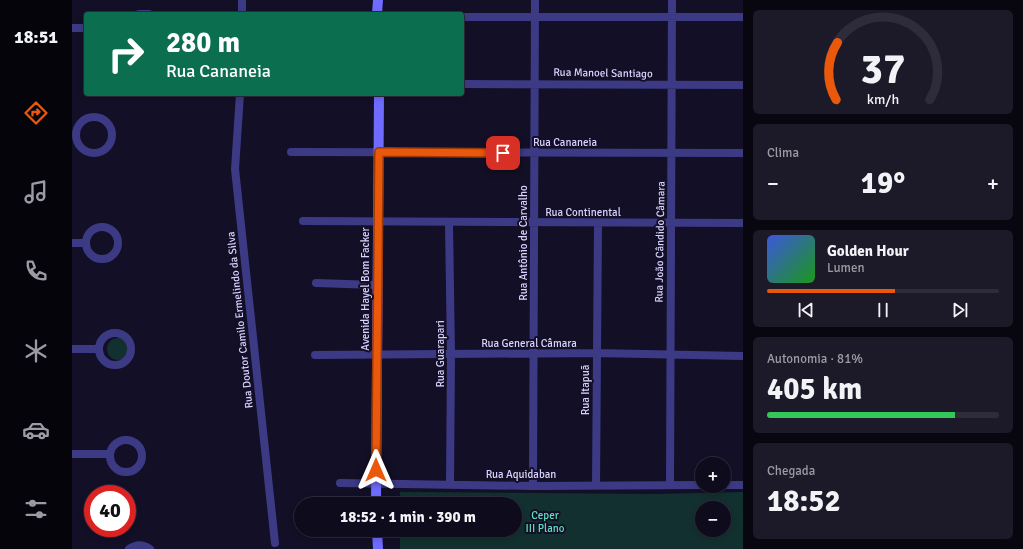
<!DOCTYPE html>
<html lang="pt">
<meta charset="utf-8">
<style>
:root{--surface:#0e0b1c;--page:#1c1929;--text:#f1f3f6;--muted:#9b9ba3;--line:#2e2b3b;--accent:#ea580c}
body{margin:0;font-family:Signika,sans-serif;background:var(--page);color:var(--text);height:100vh;display:flex;flex-direction:column;font-size:15px;white-space:nowrap}
*{box-sizing:border-box;margin:0}
p{font-size:13px;color:var(--muted)}
.icon{flex:none;width:22px;height:22px;fill:none;stroke:currentColor;stroke-width:2;stroke-linecap:round;stroke-linejoin:round}
.map{position:relative;flex:1;overflow:hidden}
.details{display:flex;flex-direction:column;gap:10px;padding:10px;background:#08060f;width:280px}
.details>*{flex:none}
.guide{position:absolute;left:12px;top:12px;width:380px;height:84px;border-radius:4px;box-shadow:0 2px 6px #0003,0 0 0 1px var(--line);background:#0b6e4f;color:#fff;overflow:hidden}
.controls{position:absolute;left:623px;top:457px;display:grid;gap:8px}
.controls a{display:grid;place-items:center;width:36px;height:36px;border-radius:50%;background:var(--surface);box-shadow:0 2px 6px #0003,0 0 0 1px var(--line);font-size:20px}
.speed{position:absolute;left:12px;top:485px;display:flex;gap:8px;font-size:20px;font-weight:700;text-align:center}
.speed>*{display:grid;place-content:center;width:52px;height:52px;border-radius:50%;background:var(--surface);box-shadow:0 2px 6px #0003,0 0 0 1px var(--line);line-height:1}
.speed .limit{border:6px solid #d22;background:#fff;color:#111}
.pin{position:absolute;display:grid;place-items:center;width:34px;height:34px;color:#fff;margin:-17px;border-radius:8px;box-shadow:0 2px 6px #0006}
.me{position:absolute;width:44px;margin:-22px;rotate:0deg;stroke-linejoin:round;filter:drop-shadow(0 0 3px #0008)}
.turn{display:flex;align-items:center;gap:14px;height:84px;padding:0 16px;font-size:18px}
.turn .icon{width:52px;height:52px;stroke-width:2.5}
.turn b{display:block;font-size:28px;line-height:34px}
.big{font-size:30px;font-weight:700;line-height:1.1}
.details .tile{flex:1;display:flex;flex-direction:column;justify-content:center;gap:6px;min-width:0;padding:0 14px;border-radius:6px;background:var(--page)}
.details .dial{align-items:center;gap:0}
.dial svg{height:104px;overflow:visible;fill:none;stroke:var(--line);stroke-width:7;stroke-linecap:round;text-anchor:middle}
.dial text{fill:var(--text);stroke:none}
.song{display:flex;align-items:center;gap:12px}
.cover{width:48px;height:48px;border-radius:6px;background:linear-gradient(135deg,hsl(230 70% 55%),hsl(120 70% 35%))}
.played{height:4px;border-radius:2px;background:linear-gradient(90deg,var(--accent) 55%,var(--line) 55%)}
.keys{display:flex;justify-content:space-around;direction:ltr}
.heat{display:flex;justify-content:space-between;align-items:center;font-size:22px;direction:ltr}
.charge{height:6px;border-radius:3px;background:linear-gradient(90deg,#34c759 81%,var(--line) 0)}
.trip{position:absolute;left:222px;top:497px;width:228px;height:40px;border-radius:20px;background:var(--surface);box-shadow:0 2px 6px #0003,0 0 0 1px var(--line);font-weight:700;line-height:40px;text-align:center}
main{display:flex;flex:1;min-height:0}
.menu{display:flex;flex-direction:column;width:72px;justify-content:space-around;align-items:center;background:#06040b;color:var(--muted)}
.menu .icon{width:28px;height:28px}
.menu .selected{color:var(--accent)}
.menu b{font-size:18px;color:var(--text)}
.map>svg:first-child{display:block}
</style>
<main>
<nav class="menu">
<b>18:51</b>
<svg class="icon selected" aria-label="directions" viewBox="0 0 24 24"><path d="M12 3l9 9-9 9-9-9zM9 14v-3h6M13 9l2 2-2 2"/></svg>
<svg class="icon" aria-label="music" viewBox="0 0 24 24"><path d="M9 18V5l10-2v13"/><circle cx="6" cy="18" r="3"/><circle cx="16" cy="16" r="3"/></svg>
<svg class="icon" aria-label="phone" viewBox="0 0 24 24"><path d="M5 4h4l2 5-3 2q2 4 5 5l2-3 5 2v4C11 20 4 13 5 4z"/></svg>
<svg class="icon" aria-label="climate" viewBox="0 0 24 24"><path d="M12 3v18M4 7l16 10M4 17L20 7"/></svg>
<svg class="icon" aria-label="car" viewBox="0 0 24 24"><path d="M5 17H2v-5l4-1 3-4h7l3 4 3 1v5h-3M9 17h6M6 11h13"/><circle cx="7" cy="17" r="2"/><circle cx="17" cy="17" r="2"/></svg>
<svg class="icon" aria-label="filters" viewBox="0 0 24 24"><path d="M4 7h16M4 17h16"/><circle cx="9" cy="7" r="2"/><circle cx="15" cy="17" r="2"/></svg>
</nav>
<div class="map">
<svg width="671" height="549" viewBox="0 0 671 549">
<rect width="100%" height="100%" fill="#130f26"/>
<path fill="#12302f" fill-rule="evenodd" d="M35 349a11 11 0 1 1 22 0a11 11 0 1 1-22 0Z
M328,492L584,494L671,492V549H328V530H443V504H328ZM630,508H652V530H630Z"/>
<g fill="none" stroke-linecap="round" stroke-linejoin="round">
<path stroke="#3d3a85" stroke-width="8" d="M67,14H77
M170,14V0
M390,17H671
M0,28H14
M390,84L671,85
M168,94L163,169L203,543
M4 135a18 18 0 1 1 36 0a18 18 0 1 1-36 0Z
M219,152L671,153
M231,221L671,223
M377,223L379,354L378,485
M14 243a16 16 0 1 1 32 0a16 16 0 1 1-32 0Z
M0,243H14
M244,283L305,285
M27 349a16 16 0 1 1 32 0a16 16 0 1 1-32 0Z
M0,349H26
M243,355L524,353L671,356
M38 456a16 16 0 1 1 32 0a16 16 0 1 1-32 0Z
M0,454H38
M268,483L461,486L630,485
M524,485L526,223
M598,485L600,0
M652,485H671
M461,486L463,0
M57,549C64,544 71,544 78,549"/>
<path stroke="#6f6bff" stroke-width="10" d="M305,14L306,0
M304,504L307,94
M305,530L306,549"/>
</g>
<g fill="none" stroke-linecap="round" stroke-linejoin="round">
<g stroke="#983908" stroke-width="10">
<path id="route" d="M304,470L307,152L431,153"/>
</g>
<use href="#route" stroke="#ea580c" stroke-width="7"/>
</g>
<g text-anchor="middle" dominant-baseline="central" stroke-width="4" stroke-linejoin="round" paint-order="stroke">
<g font-size="11" fill="#d9d4ff" stroke="#130f26">
<text transform="translate(531 73) rotate(1)">Rua Manoel Santiago</text>
<text x="493" y="142">Rua Cananeia</text>
<text x="511" y="212">Rua Continental</text>
<text transform="translate(588 242) rotate(-89)">Rua João Cândido Câmara</text>
<text transform="translate(451 243) rotate(-90)">Rua Antônio de Carvalho</text>
<text transform="translate(293 289) rotate(-90)">Avenida Hayel Bom Facker</text>
<text transform="translate(168 320) rotate(-96)">Rua Doutor Camilo Ermelindo da Silva</text>
<text x="457" y="343">Rua General Câmara</text>
<text transform="translate(368 354) rotate(-90)">Rua Guarapari</text>
<text transform="translate(513 390) rotate(-90)">Rua Itapuã</text>
<text x="449" y="474">Rua Aquidaban</text>
</g>
<g font-size="11" fill="#5fe0c0" stroke="#130f26">
<text x="473" y="515">Ceper<tspan x="473" dy="13">III Plano</tspan></text>
</g>
</g>
</svg>
<div class="controls">
<a>+</a>
<a>−</a>
</div>
<div class="speed"><div class="limit">40</div></div>
<div class="pin" style="left:431px;top:153px;background:#d93025"><svg class="icon" aria-label="arrive" viewBox="0 0 24 24"><path d="M6 21V4h12l-3 4 3 4H6"/></svg></div>
<svg class="me" style="left:304px;top:470px" viewBox="-20 -20 40 40"><path d="M0-17L14 15 0 8-14 15z" fill="#ea580c" stroke="#fff" stroke-width="4"/></svg>
<div class="trip">18:52 · 1 min · 390 m</div>
<div class="guide">
<div class="turn"><svg class="icon" aria-label="right" viewBox="0 0 24 24"><path d="M7 20v-9h11M14 6l5 5-5 5"/></svg><div><b>280 m</b>Rua Cananeia</div></div>
</div>
</div>
<section class="details">
<div class="tile dial"><svg viewBox="0 0 100 80">
<path d="M14 69A42 42 0 1 1 86 69"/>
<path d="M14 69A42 42 0 0 1 15 25" stroke="#ea580c"/>
<text x="50" y="56" font-size="32" font-weight="700">37</text>
<text x="50" y="72" font-size="11">km/h</text>
</svg></div>
<div class="tile"><p>Clima</p>
<div class="heat"><a>−</a><b class="big">19°</b><a>+</a></div>
</div>
<div class="tile">
<div class="song"><i class="cover"></i><div><b>Golden Hour</b><p>Lumen</p></div></div>
<div class="played"></div>
<div class="keys"><svg class="icon" aria-label="previous" viewBox="0 0 24 24"><path d="M18 5L8 12l10 7zM5 5v14"/></svg><svg class="icon" aria-label="pause" viewBox="0 0 24 24"><path d="M8 5v14M16 5v14"/></svg><svg class="icon" aria-label="next" viewBox="0 0 24 24"><path d="M6 5l10 7-10 7zM19 5v14"/></svg></div>
</div>
<div class="tile"><p>Autonomia · 81%</p><b class="big">405 km</b><div class="charge"></div></div>
<div class="tile"><p>Chegada</p><b class="big">18:52</b></div>
</section>
</main>
